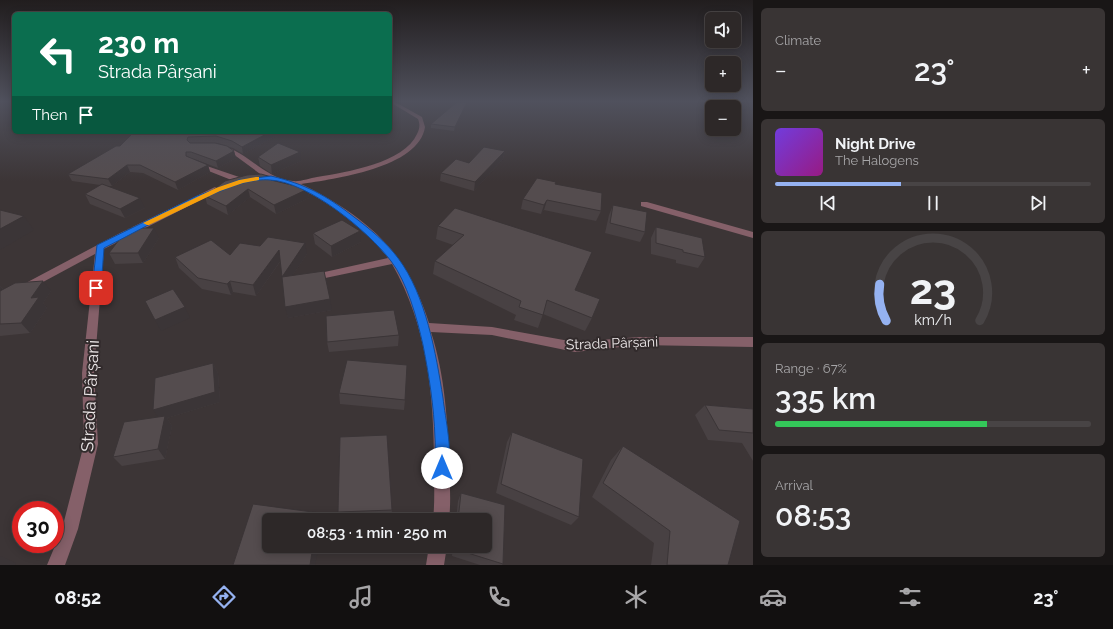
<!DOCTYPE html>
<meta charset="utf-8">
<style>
:root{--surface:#2d2828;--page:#393434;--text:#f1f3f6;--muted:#a7a6a8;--line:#484445;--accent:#95b2f1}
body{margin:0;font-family:Raleway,sans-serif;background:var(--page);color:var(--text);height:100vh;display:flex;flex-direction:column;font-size:15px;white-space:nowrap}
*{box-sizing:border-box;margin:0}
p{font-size:13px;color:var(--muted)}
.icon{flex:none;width:22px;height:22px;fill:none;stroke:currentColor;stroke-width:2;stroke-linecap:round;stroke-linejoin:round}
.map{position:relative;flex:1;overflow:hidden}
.drawer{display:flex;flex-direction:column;gap:8px;padding:8px;background:#191616;width:360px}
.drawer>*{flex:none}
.top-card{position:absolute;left:12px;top:12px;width:380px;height:122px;border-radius:6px;box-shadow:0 2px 10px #0003,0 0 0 1px var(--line);background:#0b6e4f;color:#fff;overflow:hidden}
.tools{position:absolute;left:705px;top:12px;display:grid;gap:8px}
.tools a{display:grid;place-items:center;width:36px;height:36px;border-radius:6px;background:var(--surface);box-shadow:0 2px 10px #0003,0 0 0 1px var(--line);font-size:20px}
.speed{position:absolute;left:12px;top:501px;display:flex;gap:8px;font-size:20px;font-weight:700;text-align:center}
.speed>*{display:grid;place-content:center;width:52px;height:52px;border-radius:50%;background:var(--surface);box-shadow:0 2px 10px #0003,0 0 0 1px var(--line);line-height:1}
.speed .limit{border:6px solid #d22;background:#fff;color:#111}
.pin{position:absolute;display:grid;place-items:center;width:34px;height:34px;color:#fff;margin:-17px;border-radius:8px;box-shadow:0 2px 6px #0006}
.me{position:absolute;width:44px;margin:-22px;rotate:0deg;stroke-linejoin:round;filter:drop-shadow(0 0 3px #0008)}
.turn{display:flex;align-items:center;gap:14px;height:84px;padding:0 20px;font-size:18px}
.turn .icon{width:52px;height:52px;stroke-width:2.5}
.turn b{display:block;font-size:28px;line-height:34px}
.then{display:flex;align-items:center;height:38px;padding:0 20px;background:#0003;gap:8px;font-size:15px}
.big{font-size:30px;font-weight:600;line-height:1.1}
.drawer .tile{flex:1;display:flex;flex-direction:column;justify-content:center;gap:6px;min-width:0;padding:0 14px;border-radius:6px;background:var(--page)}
.drawer .dial{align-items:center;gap:0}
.dial svg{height:104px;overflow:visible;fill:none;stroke:var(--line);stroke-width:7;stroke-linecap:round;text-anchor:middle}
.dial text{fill:var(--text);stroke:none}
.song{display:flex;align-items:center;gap:12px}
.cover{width:48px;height:48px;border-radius:6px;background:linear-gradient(135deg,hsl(260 70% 55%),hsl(310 70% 35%))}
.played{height:4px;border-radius:2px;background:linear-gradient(90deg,var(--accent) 40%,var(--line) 40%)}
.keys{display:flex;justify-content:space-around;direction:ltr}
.heat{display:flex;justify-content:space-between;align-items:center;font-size:22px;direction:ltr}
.charge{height:6px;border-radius:3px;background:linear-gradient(90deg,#34c759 67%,var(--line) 0)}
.trip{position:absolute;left:262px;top:513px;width:230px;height:40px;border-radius:6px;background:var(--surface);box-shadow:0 2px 10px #0003,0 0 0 1px var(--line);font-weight:600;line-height:40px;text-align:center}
.tabs{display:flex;height:64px;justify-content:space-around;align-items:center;background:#121010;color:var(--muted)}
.tabs .icon{width:28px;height:28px}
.tabs .selected{color:var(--accent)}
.tabs b{font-size:18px;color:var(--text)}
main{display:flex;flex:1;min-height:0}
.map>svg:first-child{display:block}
</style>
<main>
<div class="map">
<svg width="753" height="565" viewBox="0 0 753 565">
<rect width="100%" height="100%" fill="#3c3536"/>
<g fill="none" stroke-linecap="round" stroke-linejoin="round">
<path fill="#856069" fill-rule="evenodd" d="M390,102H395L422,117L425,127C419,168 334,179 301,184C335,200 378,228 399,260C412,278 422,301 429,323L492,327L575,342L639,337H753V347L639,345L575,352L492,335L431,332C445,375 448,423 449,468C450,485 451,503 449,520H433C435,502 434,483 434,465C434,395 427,325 392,264L311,281L308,280L306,278L308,276L311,275L388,258C366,228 323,196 288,184C279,181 270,181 260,180V176H263L229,151L220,148L223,146C249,153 265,179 293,181C300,182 310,178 317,177C347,172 404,163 417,134C420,128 420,124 418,119Z
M198,163L245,179L246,181L245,183H239L196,166L195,165Z
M215,187H218L222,189L104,249L94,373L98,444L78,529L65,565H47L62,529L84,444L82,373L95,254L30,289L26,290L21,287L22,285L120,233Z
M641,202H647L753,232V238L641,206Z
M429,546H447L444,565H426Z"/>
</g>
<path fill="#484143" d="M468,102L454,131L431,128V124Z
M134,132H275L276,136L243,154L233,148L217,143H214L234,151L236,158L218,168L194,159H192L208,165L210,172L178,190L143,173L130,172L112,186H107L145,208L125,218L90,204L85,194L100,185L72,181L68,174L120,146Z
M505,151L503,159L474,191L440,181L441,173L469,163Z
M258,157L301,161L272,174L260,166Z
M275,181L308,189L309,198L276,214L250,197L228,215L207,204L205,196Z
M556,182V184L601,211L596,221L544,210L541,214L521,209L523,199Z
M613,205L645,232L640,242L605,233L609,215Z
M455,208L575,290L592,318L585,331L543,314L538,328L514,320L516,315L433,274L435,261L453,245L436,239L438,226Z
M656,227L705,257L698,268L676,263V260L651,254V238Z
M313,233L361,242L332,257L315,244Z
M159,238L143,263L115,264L109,253Z
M307,254L292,276L332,310L288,318L280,262L256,296L233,292L231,295L202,289L179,268L175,257L230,255Z
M0,286L3,289L51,291L43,303L47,308L30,333L0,336Z
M399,335L398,346L329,352L327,342Z
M213,363L218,373L220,402L167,418L172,426L165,459L122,466L113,457L158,417Z
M339,393L405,400L404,410L340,404Z
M705,405L753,409V461L742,443L708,440L695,415Z
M512,432L579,517L571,525L496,493L507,442Z
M623,446L728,565H651L654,543L592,497L611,460Z
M461,493L505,505L503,564L502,565H480L452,556L453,546H485V520H456L458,501Z
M392,510L391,518L352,520H340L338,512Z"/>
<path fill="#3b3537" d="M467,102H468L454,131L455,127Z
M270,132H275L276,136L243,154L242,147Z
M234,151L236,158L218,168L216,161Z
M505,151L503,159L474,191L475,182Z
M300,152L301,161L272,174L271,165Z
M127,165L130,172L112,186L108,179Z
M208,165L210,172L178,190L175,182Z
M248,189L250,197L228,215L226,206Z
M308,189L309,198L276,214L274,205Z
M140,198L145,208L125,218L120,209Z
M547,200L544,210L541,214L544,205Z
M24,216L34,230L0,250V229Z
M154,228L159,238L143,263L138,253Z
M360,231L361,242L332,257L331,246Z
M305,243L307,254L284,288L282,277Z
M279,250L281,260L256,296L253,285Z
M43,281L51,291L43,303L47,308L30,333L21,323L31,298Z
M230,281L233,292L231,295L227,284Z
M0,286L5,292L0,295Z
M330,299L332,310L288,318L285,307Z
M185,307L190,318L161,331L155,320Z
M213,363L218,373L220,402L167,418L172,426L165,459L158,449L160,420L153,410Z
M320,513L322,520H319Z
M313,546H319L315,565H310Z
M1,556L16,563L15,565H0V557Z"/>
<path fill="#544c4e" stroke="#3b3537" d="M457,102H467L455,127L431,124Z
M134,132H270L242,147L232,141L216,136L188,137L187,140L190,143H215L227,146L234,151L216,161L191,152H186V156L208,165L175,182L140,165H127L108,179L68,174L116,146H120Z
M278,143L300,152L271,165L258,157Z
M484,147L505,151L475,182L441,173L456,159L469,163Z
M261,174L275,178L271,180L308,189L274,205L248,189L226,206L205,196L225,181L247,175Z
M537,178L556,182L555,184L602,193L601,211L547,200L544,205L523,199Z
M102,184L140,198L120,209L85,194Z
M613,205L647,212L645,232L610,223Z
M455,208L592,252L575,290L600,299L592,318L547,300L543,315L519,307L521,301L435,261L464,235L438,226Z
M0,210L24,216L0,229Z
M342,220L360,231L331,246L313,233Z
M656,227L702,238L705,257L683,252V250L656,243Z
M128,228H154L138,253H109Z
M268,237L305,243L282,277L279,250L253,285L230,281L227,284L198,278L175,257L211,240L230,255L240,243L260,246Z
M324,271L330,299L285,307L282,277Z
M43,281L31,298L39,297L21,323L0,324V291L15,283Z
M173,289L185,307L155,320L145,301Z
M394,310L399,335L327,342L326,316Z
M347,360L407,365L405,400L339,393Z
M213,363L215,392L153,410L155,378Z
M705,405L753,409V433L719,430Z
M165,416L158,449L113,457L124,422Z
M512,432L583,459L579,517L501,484Z
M387,435L392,510L338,512L340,437Z
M623,446L740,521L728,565H667L670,531L603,483Z
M461,493L505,505L503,564L455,549V546H485V520H458Z
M253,504L320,513L319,520H269V546H313L310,565H233Z"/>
<linearGradient id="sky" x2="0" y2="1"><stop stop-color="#211d1e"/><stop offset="0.56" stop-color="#50515d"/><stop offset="1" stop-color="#50515d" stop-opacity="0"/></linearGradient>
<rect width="753" height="181" fill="url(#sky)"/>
<path fill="#1a73e8" stroke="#114b97" d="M271,176C305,184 326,195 354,217C370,229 386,242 398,258C426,295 436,354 443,398C445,417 454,456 447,473L442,475L437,473C433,462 436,449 435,438C434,407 429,375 423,345C417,318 407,282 391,261C368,231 309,182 270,180C262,179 251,181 243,183C235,185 226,189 218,192C179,207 142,229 104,248L101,288L96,291L92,288L97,245L197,196L239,180Z"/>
<path fill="#f59e0b" d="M256,177H259V180L243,183L220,191L149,225H147L143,223L216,188L239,180Z"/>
<g text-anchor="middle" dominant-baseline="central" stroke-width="4" stroke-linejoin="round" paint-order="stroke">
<g font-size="14" fill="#ece7e8" stroke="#322b2c">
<text transform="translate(612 343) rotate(-2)">Strada Pârșani</text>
</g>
<g font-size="17" fill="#ece7e8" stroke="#322b2c">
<text transform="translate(90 396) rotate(-87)">Strada Pârșani</text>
</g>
</g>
</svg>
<div class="tools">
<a><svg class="icon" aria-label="sound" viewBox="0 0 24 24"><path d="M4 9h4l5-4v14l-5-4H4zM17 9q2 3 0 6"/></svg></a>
<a>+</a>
<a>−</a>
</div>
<div class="speed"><div class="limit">30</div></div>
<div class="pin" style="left:96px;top:288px;background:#d93025"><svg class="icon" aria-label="arrive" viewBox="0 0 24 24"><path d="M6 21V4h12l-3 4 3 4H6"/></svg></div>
<svg class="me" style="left:442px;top:468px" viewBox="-20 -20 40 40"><circle r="19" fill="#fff"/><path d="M0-13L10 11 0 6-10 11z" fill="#1a73e8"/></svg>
<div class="trip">08:53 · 1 min · 250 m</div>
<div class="top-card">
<div class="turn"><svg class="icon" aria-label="left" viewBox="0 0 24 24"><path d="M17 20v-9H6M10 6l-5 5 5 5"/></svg><div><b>230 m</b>Strada Pârșani</div></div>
<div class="then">Then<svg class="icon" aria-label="arrive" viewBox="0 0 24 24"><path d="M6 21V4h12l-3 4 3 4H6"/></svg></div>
</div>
</div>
<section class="drawer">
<div class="tile"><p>Climate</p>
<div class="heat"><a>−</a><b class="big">23°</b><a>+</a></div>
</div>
<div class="tile">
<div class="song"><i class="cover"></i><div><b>Night Drive</b><p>The Halogens</p></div></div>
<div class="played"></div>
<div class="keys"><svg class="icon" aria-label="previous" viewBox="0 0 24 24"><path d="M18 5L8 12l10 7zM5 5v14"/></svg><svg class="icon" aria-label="pause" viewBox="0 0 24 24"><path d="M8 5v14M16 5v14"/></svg><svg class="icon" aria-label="next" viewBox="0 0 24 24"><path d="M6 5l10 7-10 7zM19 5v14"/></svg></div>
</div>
<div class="tile dial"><svg viewBox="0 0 100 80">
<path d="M14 69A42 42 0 1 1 86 69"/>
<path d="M14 69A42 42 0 0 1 9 41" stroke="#95b2f1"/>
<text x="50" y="56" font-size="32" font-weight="700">23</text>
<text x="50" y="72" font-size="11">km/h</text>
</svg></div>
<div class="tile"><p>Range · 67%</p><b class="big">335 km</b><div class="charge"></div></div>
<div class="tile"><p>Arrival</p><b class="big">08:53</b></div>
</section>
</main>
<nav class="tabs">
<b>08:52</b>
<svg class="icon selected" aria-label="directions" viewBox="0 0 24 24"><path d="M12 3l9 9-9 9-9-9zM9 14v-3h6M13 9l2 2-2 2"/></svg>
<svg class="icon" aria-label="music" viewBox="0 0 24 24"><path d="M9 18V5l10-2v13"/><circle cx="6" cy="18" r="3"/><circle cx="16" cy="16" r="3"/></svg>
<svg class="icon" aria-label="phone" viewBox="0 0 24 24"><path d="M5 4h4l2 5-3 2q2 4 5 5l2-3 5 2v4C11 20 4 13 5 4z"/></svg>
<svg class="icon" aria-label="climate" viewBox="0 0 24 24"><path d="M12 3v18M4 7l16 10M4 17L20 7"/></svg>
<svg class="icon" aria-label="car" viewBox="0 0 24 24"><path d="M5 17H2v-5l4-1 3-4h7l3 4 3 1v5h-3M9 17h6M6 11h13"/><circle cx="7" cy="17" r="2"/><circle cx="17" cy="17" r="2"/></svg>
<svg class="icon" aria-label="filters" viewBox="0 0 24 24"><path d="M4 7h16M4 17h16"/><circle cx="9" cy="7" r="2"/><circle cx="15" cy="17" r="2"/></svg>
<b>23°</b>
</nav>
